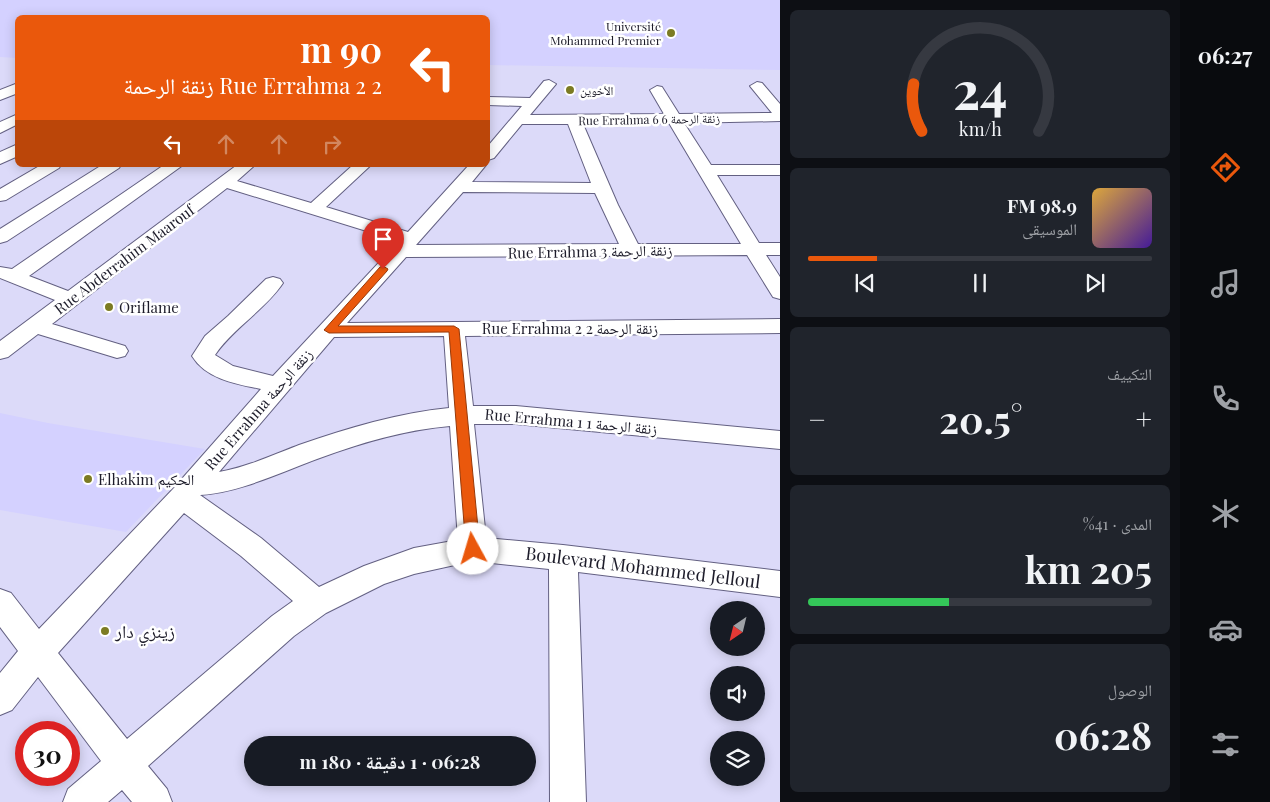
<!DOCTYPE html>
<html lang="ar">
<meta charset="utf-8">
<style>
:root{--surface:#171b24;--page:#20242c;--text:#f1f3f6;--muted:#9ea1a6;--line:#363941;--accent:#ea580c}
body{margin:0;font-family:"Playfair Display","Noto Naskh Arabic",serif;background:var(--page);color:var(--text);direction:rtl;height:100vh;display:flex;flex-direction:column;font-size:19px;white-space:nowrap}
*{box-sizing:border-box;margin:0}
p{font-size:16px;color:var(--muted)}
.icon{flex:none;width:28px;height:28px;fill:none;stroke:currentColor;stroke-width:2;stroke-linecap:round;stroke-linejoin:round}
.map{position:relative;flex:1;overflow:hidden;direction:ltr}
.panel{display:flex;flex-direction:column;gap:10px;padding:10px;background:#0d0f14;width:400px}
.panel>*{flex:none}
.guide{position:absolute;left:15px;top:15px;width:475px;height:152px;border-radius:8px;box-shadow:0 2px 12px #0003;direction:rtl;background:#ea580c;color:#fff;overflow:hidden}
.needle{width:32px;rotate:215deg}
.fabs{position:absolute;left:710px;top:601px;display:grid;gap:10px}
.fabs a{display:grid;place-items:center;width:55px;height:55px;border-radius:50%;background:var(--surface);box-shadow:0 2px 12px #0003;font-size:25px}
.speed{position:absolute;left:15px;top:721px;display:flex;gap:10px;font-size:25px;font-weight:700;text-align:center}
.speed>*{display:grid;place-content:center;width:65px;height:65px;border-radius:50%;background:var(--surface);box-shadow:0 2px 12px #0003;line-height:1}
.speed .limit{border:8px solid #d22;background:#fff;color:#111}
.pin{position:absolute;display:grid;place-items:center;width:42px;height:42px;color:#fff;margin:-51px -21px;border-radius:50% 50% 50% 0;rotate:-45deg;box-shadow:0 0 5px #0007}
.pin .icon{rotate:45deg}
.me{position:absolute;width:55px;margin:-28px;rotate:354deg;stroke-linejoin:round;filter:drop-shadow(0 0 4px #0008)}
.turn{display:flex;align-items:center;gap:18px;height:105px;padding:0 25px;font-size:22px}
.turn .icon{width:65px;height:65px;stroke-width:2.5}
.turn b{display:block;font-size:35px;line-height:42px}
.lanes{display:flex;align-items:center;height:48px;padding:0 25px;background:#0003;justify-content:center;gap:25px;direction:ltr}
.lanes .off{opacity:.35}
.big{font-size:38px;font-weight:700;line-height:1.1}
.panel .widget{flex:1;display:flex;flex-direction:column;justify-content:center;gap:8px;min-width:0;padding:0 18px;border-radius:8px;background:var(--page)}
.panel .dial{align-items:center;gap:0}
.dial svg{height:130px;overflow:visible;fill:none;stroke:var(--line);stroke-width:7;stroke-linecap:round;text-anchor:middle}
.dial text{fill:var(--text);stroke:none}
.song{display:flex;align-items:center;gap:15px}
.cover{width:60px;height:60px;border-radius:8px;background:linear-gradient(135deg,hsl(40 70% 55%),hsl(260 70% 35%))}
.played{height:5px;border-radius:2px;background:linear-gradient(90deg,var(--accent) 20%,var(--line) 20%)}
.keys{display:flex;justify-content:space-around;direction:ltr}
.heat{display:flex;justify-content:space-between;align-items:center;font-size:28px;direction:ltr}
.charge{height:8px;border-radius:4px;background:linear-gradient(90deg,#34c759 41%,var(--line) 0)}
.trip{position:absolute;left:244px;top:736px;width:292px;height:50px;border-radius:25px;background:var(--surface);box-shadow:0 2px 12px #0003;font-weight:700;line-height:50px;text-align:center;direction:rtl}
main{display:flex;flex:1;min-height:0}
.dock{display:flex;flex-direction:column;width:90px;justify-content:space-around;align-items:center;background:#090b0e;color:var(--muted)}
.dock .icon{width:35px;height:35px}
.dock .current{color:var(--accent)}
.dock b{font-size:22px;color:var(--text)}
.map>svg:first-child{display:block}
</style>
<main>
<nav class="dock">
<b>06:27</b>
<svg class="icon current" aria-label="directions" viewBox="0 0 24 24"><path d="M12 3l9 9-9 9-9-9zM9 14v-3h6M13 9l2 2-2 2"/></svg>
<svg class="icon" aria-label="music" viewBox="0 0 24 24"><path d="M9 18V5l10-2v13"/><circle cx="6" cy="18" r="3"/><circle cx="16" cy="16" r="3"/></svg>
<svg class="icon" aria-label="phone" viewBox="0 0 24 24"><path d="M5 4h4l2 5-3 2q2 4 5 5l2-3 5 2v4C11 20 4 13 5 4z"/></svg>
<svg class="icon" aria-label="climate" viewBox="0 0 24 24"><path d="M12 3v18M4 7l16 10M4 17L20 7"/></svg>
<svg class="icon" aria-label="car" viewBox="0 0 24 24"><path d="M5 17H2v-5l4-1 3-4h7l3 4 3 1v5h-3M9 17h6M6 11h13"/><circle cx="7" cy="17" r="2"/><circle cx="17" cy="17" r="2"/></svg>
<svg class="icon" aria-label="filters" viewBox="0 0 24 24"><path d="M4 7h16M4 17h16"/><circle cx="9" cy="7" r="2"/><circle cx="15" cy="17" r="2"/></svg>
</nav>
<section class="panel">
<div class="widget dial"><svg viewBox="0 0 100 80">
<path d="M14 69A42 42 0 1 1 86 69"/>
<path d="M14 69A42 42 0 0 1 9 40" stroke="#ea580c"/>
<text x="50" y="56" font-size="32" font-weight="700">24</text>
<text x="50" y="72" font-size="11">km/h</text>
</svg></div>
<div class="widget">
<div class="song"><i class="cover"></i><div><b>98.9 FM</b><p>الموسيقى</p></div></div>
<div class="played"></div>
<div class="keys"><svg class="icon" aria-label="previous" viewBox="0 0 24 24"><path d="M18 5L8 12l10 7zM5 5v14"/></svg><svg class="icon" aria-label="pause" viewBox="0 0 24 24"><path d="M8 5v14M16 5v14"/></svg><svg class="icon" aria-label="next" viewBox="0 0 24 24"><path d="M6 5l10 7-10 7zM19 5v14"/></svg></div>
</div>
<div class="widget"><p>التكييف</p>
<div class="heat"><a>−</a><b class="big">20.5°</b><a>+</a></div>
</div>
<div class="widget"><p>المدى · 41%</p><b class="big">205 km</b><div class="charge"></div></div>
<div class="widget"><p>الوصول</p><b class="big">06:28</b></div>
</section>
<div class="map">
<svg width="780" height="802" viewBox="0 0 780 802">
<rect width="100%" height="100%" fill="#dcdaf9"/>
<path fill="#d4d1ff" d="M0,0H780V70L488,65V18H18L17,58L0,57Z
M0,413L48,423L205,449L126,532L0,510Z"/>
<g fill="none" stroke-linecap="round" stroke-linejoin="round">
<g stroke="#636082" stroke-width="2">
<path id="minor" d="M549,80L556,84L530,115L664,114L650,90L657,86L662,87L679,114L772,113L750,86L757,82L762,83L780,104V121L684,123L711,165H780V175H717L759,243H780V255H766L780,277V299L773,297L747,255L406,257L347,323L780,319V333L465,336L473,406H516L780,431V449L516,424H474L486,538L563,545L780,571V597L578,572L586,802H550L549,569L473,561L414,574L384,584L326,613L294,636L148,766L167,789L172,802H132L122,790L108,802H63L68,789L101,761L38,677L12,710L0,715V673L18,651L0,627V589L11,593L39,629L173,489L261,389C236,384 206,379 192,356L205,336L228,316L266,279L273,277L280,279L283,283C265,310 232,329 215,355L233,366L273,376L399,241L227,188L52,324L125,346L128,351L125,356L117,358L38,334L8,357L0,359V341L55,300L0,278V267L12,269L164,165H183L29,276L68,291L237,165H255L237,181L311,203L353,165H371L326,207L408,232L469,165H486L472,182L591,183L568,124H522L494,158L488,160V146L522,106L488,105V97L530,98L544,81ZM669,123L741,244H638L618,205L583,124ZM463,192L595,193L619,244L416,245ZM444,336L449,408C398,413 348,428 299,445C273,455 247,467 219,472L334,337ZM450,426L458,540L414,548L364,566L319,587L261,538L200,495C241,492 279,473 317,459C360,443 404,430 450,426ZM184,513L241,556L293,601L272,616L127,739L58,653Z
M18,83V93L0,100V90Z
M18,114V124L0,133V122Z
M18,144V156L0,164V152Z
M41,165H61L59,168L6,200L0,201V189Z
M102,165H121L119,168L7,241L0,243V229Z"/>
</g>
<use href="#minor" fill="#fff" fill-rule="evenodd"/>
</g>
<path fill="#ea580c" stroke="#983908" d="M383,266L388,269L387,271L338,326H454L459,329L480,549L478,553L473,555L468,553L466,549L449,332L329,333L324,330L380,267Z"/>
<g fill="#7c7b23" stroke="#fff" stroke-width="2">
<circle cx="671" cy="33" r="5"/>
<circle cx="570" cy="90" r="5"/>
<circle cx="109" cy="307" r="5"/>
<circle cx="88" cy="479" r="5"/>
<circle cx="105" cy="631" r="5"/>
</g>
<g text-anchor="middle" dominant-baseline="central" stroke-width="5" stroke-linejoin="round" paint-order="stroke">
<g font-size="12" fill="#1d1c2a" stroke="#fff" text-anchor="end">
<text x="661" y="26">Université<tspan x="661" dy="14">Mohammed Premier</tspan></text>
<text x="580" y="90" text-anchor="start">الأخوين</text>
</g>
<g font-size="12" fill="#1d1c2a" stroke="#fff">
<text transform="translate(649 119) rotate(-1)">Rue Errahma 6 6 زنقة الرحمة</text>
</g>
<g font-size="15" fill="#1d1c2a" stroke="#fff">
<text transform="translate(590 251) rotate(-1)">Rue Errahma 3 زنقة الرحمة</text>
<text transform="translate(124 259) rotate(-37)">Rue Abderrahim Maarouf</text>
<text x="570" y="328">Rue Errahma 2 2 زنقة الرحمة</text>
<text transform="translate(258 409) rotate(-49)">Rue Errahma زنقة الرحمة</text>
<text transform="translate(571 421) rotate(5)">Rue Errahma 1 زنقة الرحمة 1</text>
</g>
<g font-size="15" fill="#1d1c2a" stroke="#fff" text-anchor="start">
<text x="119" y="307">Oriflame</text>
<text x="98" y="479">Elhakim الحكيم</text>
</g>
<g font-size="18" fill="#1d1c2a" stroke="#fff">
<text transform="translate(643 567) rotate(7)">Boulevard Mohammed Jelloul</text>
</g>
<g font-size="18" fill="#1d1c2a" stroke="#fff" text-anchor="start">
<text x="115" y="631">زينزي دار</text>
</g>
</g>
</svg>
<div class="fabs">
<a><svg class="needle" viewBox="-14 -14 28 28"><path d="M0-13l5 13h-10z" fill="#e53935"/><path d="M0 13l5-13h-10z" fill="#9ea1a6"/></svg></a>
<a><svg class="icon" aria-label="sound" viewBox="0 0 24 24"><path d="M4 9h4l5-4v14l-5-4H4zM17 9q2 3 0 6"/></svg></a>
<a><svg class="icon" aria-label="layers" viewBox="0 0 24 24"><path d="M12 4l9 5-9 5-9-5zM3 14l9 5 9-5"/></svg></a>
</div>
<div class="speed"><div class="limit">30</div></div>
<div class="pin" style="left:383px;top:269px;background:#d93025"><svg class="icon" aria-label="arrive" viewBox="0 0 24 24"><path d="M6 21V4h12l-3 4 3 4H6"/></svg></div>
<svg class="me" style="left:473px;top:549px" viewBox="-20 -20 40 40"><circle r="19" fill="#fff"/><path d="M0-13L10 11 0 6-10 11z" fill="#ea580c"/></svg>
<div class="trip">06:28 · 1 دقيقة · 180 m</div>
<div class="guide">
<div class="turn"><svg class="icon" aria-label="left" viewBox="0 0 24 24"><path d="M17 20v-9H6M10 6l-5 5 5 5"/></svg><div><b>90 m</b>Rue Errahma 2 2 زنقة الرحمة</div></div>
<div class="lanes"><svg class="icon" aria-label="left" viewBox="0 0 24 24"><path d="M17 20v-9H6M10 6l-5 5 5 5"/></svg><svg class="icon off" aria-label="ahead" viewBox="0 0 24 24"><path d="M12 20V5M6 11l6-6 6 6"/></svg><svg class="icon off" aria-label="ahead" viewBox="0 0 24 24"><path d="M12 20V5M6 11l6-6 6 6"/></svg><svg class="icon off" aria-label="right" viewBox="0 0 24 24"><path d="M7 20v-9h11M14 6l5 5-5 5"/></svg></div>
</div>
</div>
</main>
